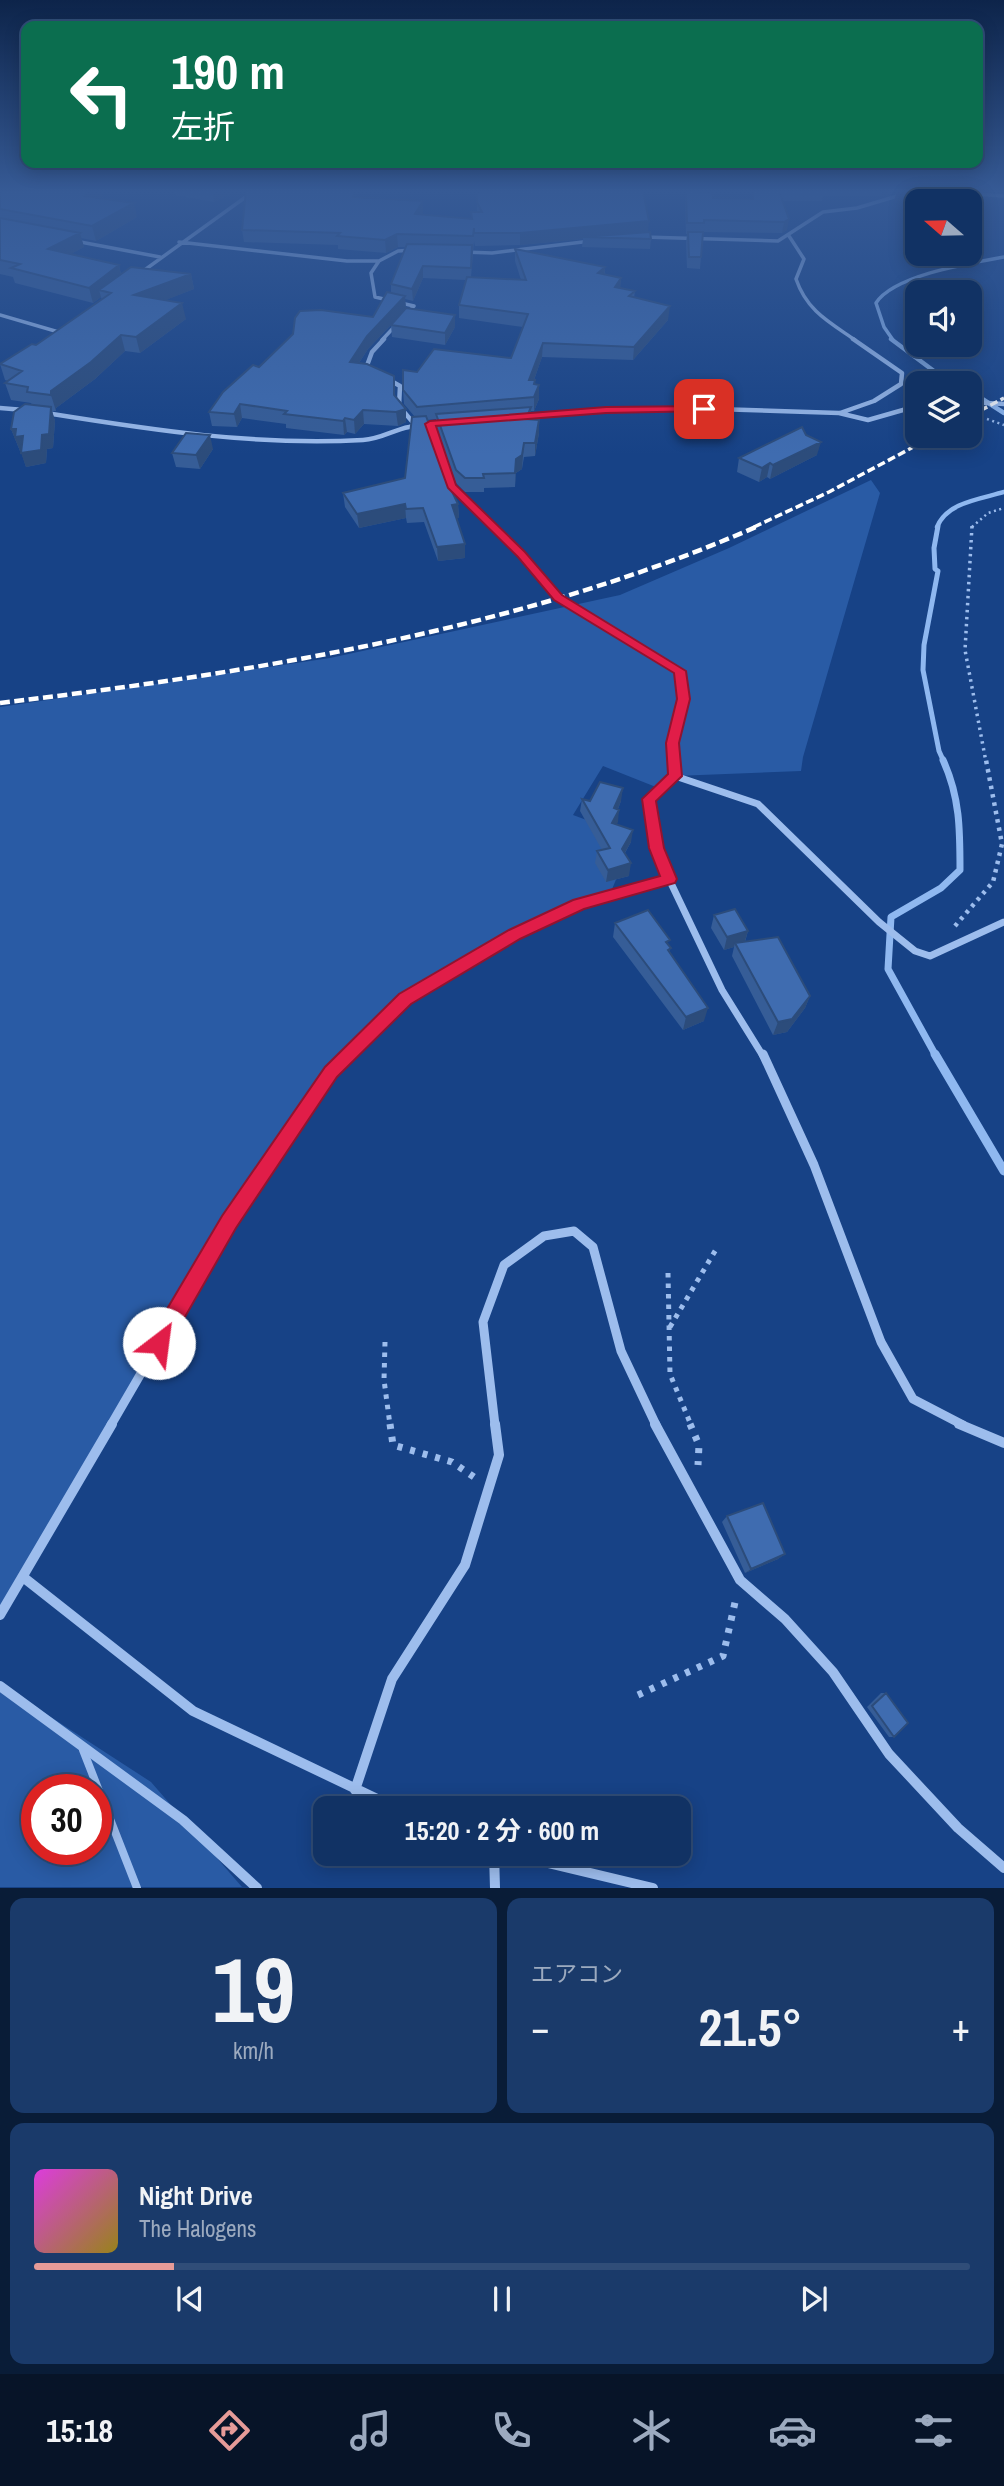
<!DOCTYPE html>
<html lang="ja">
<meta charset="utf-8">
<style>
:root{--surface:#113264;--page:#1a3a6a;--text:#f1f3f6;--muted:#9caabf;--line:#304d78;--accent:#e69b98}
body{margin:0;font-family:"Archivo Narrow","Noto Sans JP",sans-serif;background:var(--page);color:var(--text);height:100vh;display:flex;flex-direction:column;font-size:26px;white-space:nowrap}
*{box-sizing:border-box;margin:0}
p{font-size:23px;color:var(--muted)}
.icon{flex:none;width:38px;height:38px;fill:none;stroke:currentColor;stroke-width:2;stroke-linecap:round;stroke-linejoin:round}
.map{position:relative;height:1888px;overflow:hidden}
.drawer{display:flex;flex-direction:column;gap:10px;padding:10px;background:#091c37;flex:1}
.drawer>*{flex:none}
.hud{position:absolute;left:21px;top:21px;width:962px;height:147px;border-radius:14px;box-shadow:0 4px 18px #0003,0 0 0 2px var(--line);background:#0b6e4f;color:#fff;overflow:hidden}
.needle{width:46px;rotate:290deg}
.tools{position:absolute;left:905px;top:189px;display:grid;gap:14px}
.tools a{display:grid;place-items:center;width:77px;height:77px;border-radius:14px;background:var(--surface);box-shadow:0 4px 18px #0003,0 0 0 2px var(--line);font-size:35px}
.speed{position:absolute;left:21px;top:1774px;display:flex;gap:14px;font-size:35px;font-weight:700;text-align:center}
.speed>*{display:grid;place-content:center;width:91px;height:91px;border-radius:50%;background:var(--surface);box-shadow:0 4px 18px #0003,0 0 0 2px var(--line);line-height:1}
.speed .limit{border:10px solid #d22;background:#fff;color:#111}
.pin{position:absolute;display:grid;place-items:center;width:60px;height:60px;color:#fff;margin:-30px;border-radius:14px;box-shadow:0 4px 10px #0006}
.me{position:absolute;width:77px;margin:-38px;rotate:30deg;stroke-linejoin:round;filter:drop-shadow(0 0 5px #0008)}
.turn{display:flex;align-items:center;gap:24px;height:147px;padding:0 35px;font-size:32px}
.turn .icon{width:91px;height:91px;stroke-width:2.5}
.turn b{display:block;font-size:49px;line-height:60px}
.big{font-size:52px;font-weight:700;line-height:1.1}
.drawer .card{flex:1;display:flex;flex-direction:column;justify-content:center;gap:10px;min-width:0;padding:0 24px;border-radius:14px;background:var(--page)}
.drawer .dial{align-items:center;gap:0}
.dial b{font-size:91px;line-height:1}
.song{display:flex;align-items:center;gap:21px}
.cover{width:84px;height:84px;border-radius:10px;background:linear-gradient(135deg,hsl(300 70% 55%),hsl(50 70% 35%))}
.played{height:7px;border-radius:4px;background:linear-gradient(90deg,var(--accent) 15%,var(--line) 15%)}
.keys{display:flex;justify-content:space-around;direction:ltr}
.heat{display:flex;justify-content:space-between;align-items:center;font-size:38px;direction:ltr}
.drawer .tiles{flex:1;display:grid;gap:10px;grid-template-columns:1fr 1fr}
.card:last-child{grid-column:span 2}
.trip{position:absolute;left:313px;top:1796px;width:378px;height:70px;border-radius:14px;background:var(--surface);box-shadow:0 4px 18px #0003,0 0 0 2px var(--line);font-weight:700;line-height:70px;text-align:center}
.tab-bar{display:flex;height:112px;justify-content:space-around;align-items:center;background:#071428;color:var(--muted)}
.tab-bar .icon{width:49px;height:49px}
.tab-bar .on{color:var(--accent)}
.tab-bar b{font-size:32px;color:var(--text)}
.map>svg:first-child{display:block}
</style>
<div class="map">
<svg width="1004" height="1888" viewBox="0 0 1004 1888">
<rect width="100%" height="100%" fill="#174286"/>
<path fill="#295ba5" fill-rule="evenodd" d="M871,480L880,493L803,757L801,771L675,776L661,789L603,766L573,815L622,833L625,858L610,894L578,905L405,999L331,1072L229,1222L0,1615V707L330,658L620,595L729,548Z
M0,1684L151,1782L242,1887H0ZM37,1790H96V1850H37Z"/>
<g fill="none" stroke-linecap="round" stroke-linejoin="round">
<path stroke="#8fb8f0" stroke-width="3.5" d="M893,340L884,327L876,303C894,275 971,263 1004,257"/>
<path stroke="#8fb8f0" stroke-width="4.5" d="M891,339L950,383
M970,391L1004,413
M937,527C947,502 981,499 1004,492"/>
<path stroke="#8fb8f0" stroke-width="5" d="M938,526L934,548L935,569L938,571L924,645L923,670L939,751L944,762"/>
<path stroke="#8fb8f0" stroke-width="7" d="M936,1056L888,969L891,917L941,888L960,870C960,830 960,797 943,760"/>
<path stroke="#8fb8f0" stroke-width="9" d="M935,1054L1004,1171"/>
<path stroke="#9dbded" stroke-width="2.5" stroke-dasharray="2 3.5" stroke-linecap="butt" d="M987,419L1004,425
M972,527L988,513L1004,508"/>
<path stroke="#9dbded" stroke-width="3.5" stroke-dasharray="2.5 4.5" stroke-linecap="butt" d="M972,526L965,650L986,762"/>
<path stroke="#9dbded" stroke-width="4.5" stroke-dasharray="3.5 5" stroke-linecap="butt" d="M955,926L993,882L1002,844L986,760"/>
<path stroke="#9dbded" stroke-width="5" stroke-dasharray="4.5 6" stroke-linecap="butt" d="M668,1273L670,1374L691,1425
M670,1327L718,1246
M385,1342L384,1380L390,1425"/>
<path stroke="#9dbded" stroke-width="7" stroke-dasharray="5 8" stroke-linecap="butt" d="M390,1424L393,1445L452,1462L477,1479
M690,1424L699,1445L698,1465
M638,1695L723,1656L736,1598"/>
<path stroke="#9dbded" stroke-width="8" d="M83,1750L137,1888"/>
<path stroke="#9dbded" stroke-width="3.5" d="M930,191L1004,196
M789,236L804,259L796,279C807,311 829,322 855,340
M644,237L778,241L823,212L857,208L904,194
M75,241L160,257
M179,242L347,261H379L398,251L413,250
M463,252L492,253L591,241
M379,261L371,273L375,297L414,306L405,315
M139,274L254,191
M0,315L62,333
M382,340L397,324"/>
<path stroke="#9dbded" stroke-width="4.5" d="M365,371L372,352L384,339
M386,378L400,386L399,406L416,426
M970,402L1004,404
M0,408L24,410
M46,413C152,430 256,446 363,440C381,439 393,430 409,427C421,424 434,424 446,423
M840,413L874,401L901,384L902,373L853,339
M524,417L606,410L682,408L839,413L868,420L917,406
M430,424L452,486L494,527"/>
<path stroke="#9dbded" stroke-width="5" d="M492,526L521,554L558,598L680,671L684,699L673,743L674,762"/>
<path stroke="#9dbded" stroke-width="7" d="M674,760L675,776
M675,776L649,799L656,848L669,879L722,990L763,1056
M675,776L758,804L879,922L915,951L930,956L1004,922
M347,1056L405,999L514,934L578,905L669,879"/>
<path stroke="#9dbded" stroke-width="9" d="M763,1054L814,1165L881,1342L913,1399L963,1425
M111,1425L229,1222L331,1072L349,1054
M495,1425L483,1322L504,1265L544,1236L574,1231L593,1247L621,1351L656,1425"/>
<path stroke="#9dbded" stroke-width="10" d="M655,1424L740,1580L785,1619L833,1672L889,1754L958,1828L1004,1868
M959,1424L1004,1443
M23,1577L193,1711L396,1808
M0,1615L112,1424
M0,1686L183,1820L257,1888
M355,1790L392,1679L465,1565L499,1455L495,1424
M494,1853L495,1888
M506,1853L653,1888"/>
<path stroke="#fff" stroke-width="3.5" stroke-dasharray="8 3.5" stroke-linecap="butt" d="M970,416L1004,398
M754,527L829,492L934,436"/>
<path stroke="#fff" stroke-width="4.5" stroke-dasharray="10 4.5" stroke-linecap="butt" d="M0,703C252,673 524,629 758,526"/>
</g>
<path fill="#365d97" d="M0,191H107L99,198L137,217L96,241L81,238L84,247L70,254L119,265L121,274H191L194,289L165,300L186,319L140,353L125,351L95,379L56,408V411H52L55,421L53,448L47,449L46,463L26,467L21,451H20L11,429L32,405L31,403L11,400L5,383L8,381L5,380L0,364L36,345L102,300L101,297L93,303L15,283L13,277L0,274Z
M174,191H236L214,202L175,195Z
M354,191V197L423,201V213L422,215L471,219V212H477V192L648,232L651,239L650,249L582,247L583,239L520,245L475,246L474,241L471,277L521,280L515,261V249L605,267V275L621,278L620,288L635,291L634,298L668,320L633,360L542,357L534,380L535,385H539V399L534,411H531L530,419L539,433L535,456L524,457L522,469L516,473L515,487L484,488V492H465L456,483L436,428V419L427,420L447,474L451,479L452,491L458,504L459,518H457L465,544V558L438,561L424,522L407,523L406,518L359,528L345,507L343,493L405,478L415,417L404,404L403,390L417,372L511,358L523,327L459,318V305L466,280L423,278L413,301L405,299L406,309L368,349L359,363L395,389V396L406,409V422L398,426L364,424L355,434L347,432L344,435L286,428V424L242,418L237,427L212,426L209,412L259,367L373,317L391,293V284L406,247H398L386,253L338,249V245L244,242L242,230Z
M686,191L713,198L752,199L753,194L755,191H939L937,198L894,201L897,192L881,196H823L822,201H782L787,230L782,233L703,232L700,269L687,268L686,243L687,234H686L685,202Z
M455,315V327L445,345L392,337L391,325Z
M213,449L200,469L176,467L172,453Z
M817,455L770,479L767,477L759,482L737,472L739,458Z
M582,799L590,801H621L618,809L619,810L616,825L631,842L625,853L629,876L606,882L595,863L597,851L602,850L580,811Z
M714,915L748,931L745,942L810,996L805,1008L787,1032L773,1035L732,956L734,947L724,950L711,928Z
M615,923L669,945L670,954L704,1021L683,1030L613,937Z
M727,1516L785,1554L778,1559L745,1573L722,1522Z
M881,1693H886L894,1737H889L867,1707Z"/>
<path fill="#2c4c7b" d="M89,191H107L87,210L84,196Z
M212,191H236L214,202Z
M883,191H939L937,198L894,201L897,192L881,196Z
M423,201V213L415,227V214Z
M134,203L137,217L96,241L92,226Z
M789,219L787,230L782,233L784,222Z
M649,221L648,233L583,237V239L520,245V233Z
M80,233L84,247L53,264L48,249Z
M397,234L398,247L386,253L385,240Z
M119,265L122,280L99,290L101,297L93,303L89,288Z
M423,266V278L413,301L412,289Z
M605,267L604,280L598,273Z
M191,274L194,289L138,311L134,295Z
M621,278L620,291L615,287Z
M405,296L406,309L368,349L351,375L350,362L367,336Z
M182,303L186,319L140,353L136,337Z
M670,306L668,320L633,360L634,347Z
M455,315V327L445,345V333Z
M121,335L125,351L95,379L56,408V411L51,395V391Z
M543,343L542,357L529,394V380Z
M539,385V399L534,411V397Z
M240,404L242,418L237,427L234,414Z
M51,407L55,421L53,448L47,449L46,463L26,467L21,453L42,435Z
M531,407L530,421L526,419Z
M406,409V422L398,426L396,412Z
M363,410L364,424L355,434L354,420Z
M345,418L347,432L344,435L343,421Z
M539,420V433L535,456V443Z
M11,429H16L23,436L28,450L20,451Z
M210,435L213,449L200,469L196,455Z
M821,442L817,455L770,479L773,465Z
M524,443L522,469L516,473L515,487L516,459Z
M770,463L767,477L759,482L762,468Z
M405,504L406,518L359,528L357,514Z
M458,504L459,518L453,519L452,505Z
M465,544V558L438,561L437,547Z
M623,788L621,801L613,821L614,808Z
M619,810L618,822L611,836L612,823Z
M633,830L631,842L620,861L622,849Z
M631,863L629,876L606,882L608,870Z
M748,931L744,944L735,943L734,947L724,950L727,937Z
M810,996L805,1008L787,1032L773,1035L778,1022Z
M708,1008L704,1021L683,1030L686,1017Z
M785,1554L778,1559L745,1573L751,1569Z"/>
<path fill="#3f6cb0" stroke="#2c4c7b" stroke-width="2" d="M0,191H89L84,196L134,203L92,226L0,209Z
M246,191H354L353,197L423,201L415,214L472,219L471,212H482L477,202V192L493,191H643L649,221L520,233H474V228L473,236L397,234L385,240L337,236L340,233L242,230Z
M686,191L712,192L713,198L753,199V194L755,191H779L789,219L784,222L704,220V223H687Z
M0,218L80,233L48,249L119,265L89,288L11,268L20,264L0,260Z
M650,232L651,239L583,237Z
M688,232H703L701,257H689Z
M407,244L472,245L471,268L423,266L412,289L391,284Z
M515,249L605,267L598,273L621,278L615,287L635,291L629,296L670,306L634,347L543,343L529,380H535L534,384L539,385L534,397L417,407L403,390V370L417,372L434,349L511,358L528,314L459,305L467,277L526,280Z
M131,267L191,274L134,295L182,303L136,337L121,335L91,362L51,391V395L27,392L28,387L5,383L22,371L0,364L32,344L36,345L111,293L99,290Z
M387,292L405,296L367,336L350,362L367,364L394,376V395L406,409L396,412L363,410L354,420L345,418L343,421L284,414L287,411L240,404L234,414L209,412L223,392L253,365L259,367L293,334L295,318L300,311L321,310L373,317Z
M406,308L455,315L445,333L391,325Z
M25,404L51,407L49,434L42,435L41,450L21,453L23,436L15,437L16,429H11L14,412Z
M531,407L526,419L539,420L535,443H524L522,455L516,459L515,473L483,474L484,478H465L456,470L436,414Z
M426,416L447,474L451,479H446L458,504L452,505L465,544L437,547L423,508L406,509L405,504L357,514L343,493L405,478L412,417Z
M802,427L806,435L821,442L773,465L770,463L762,468L739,458Z
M186,433L210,435L196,455L172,453Z
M600,782L623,788L614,808L619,810L612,823L633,830L622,849L631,863L608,870L597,851L610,848L582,799L590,801Z
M735,909L748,931L727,937L714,915Z
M648,910L670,940L666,942L671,948L668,950L708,1008L686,1017L615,923Z
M778,937L810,996L792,1019L778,1022L735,943Z
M763,1503L785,1554L751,1569L727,1516Z
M886,1693L908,1723L894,1737L872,1706Z"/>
<linearGradient id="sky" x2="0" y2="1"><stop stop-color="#0d244a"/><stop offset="0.42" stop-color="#365a95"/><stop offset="1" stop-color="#365a95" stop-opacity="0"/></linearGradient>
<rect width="1004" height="455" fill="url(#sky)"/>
<path fill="#e11d48" stroke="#92132f" stroke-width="2" d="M704,406L709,409L707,411L606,413L436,426L456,485L525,552L562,595L686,671L690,699L679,743L682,776L656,801L664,848L677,879L675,883L584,909L520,939L411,1004L337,1077L236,1228L166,1350L159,1353L151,1350L148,1343L151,1336L222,1216L325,1067L399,994L509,930L573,900L660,876L649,848L642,799L668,774L666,743L677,699L674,673L554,600L518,557L448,488L425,424L430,421L606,407Z"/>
</svg>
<div class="tools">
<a><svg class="needle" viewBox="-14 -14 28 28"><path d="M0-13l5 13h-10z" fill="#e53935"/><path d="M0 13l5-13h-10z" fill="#9caabf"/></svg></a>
<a><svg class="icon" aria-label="sound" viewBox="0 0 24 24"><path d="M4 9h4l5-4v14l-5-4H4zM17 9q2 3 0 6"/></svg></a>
<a><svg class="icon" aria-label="layers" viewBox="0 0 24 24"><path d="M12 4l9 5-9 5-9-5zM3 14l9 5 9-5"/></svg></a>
</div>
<div class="speed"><div class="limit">30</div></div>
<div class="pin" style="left:704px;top:409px;background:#d93025"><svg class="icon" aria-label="arrive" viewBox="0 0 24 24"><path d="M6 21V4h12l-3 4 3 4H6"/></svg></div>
<svg class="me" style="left:159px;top:1343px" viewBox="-20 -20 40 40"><circle r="19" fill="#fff"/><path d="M0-13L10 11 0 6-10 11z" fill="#e11d48"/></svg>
<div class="trip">15:20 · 2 分 · 600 m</div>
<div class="hud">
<div class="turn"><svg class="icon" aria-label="left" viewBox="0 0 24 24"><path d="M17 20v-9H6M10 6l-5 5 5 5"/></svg><div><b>190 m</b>左折</div></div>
</div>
</div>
<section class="drawer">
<div class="tiles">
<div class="card dial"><b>19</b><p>km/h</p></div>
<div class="card"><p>エアコン</p>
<div class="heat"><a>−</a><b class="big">21.5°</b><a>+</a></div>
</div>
<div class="card">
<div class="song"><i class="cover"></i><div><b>Night Drive</b><p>The Halogens</p></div></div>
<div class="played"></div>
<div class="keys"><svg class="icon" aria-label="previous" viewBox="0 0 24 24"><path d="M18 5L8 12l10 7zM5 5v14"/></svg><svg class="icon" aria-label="pause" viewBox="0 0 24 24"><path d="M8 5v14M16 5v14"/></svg><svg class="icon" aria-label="next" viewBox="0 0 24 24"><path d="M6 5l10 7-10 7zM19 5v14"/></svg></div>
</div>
</div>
</section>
<nav class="tab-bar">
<b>15:18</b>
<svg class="icon on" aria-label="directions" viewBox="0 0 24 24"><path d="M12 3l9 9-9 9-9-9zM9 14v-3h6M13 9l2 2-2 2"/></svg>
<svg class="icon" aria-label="music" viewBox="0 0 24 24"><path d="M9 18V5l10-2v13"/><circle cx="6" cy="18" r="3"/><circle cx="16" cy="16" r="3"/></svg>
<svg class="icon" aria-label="phone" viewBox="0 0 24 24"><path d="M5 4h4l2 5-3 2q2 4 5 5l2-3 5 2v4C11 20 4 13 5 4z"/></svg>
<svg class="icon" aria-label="climate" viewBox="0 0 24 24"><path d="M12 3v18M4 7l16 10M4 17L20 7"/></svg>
<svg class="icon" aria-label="car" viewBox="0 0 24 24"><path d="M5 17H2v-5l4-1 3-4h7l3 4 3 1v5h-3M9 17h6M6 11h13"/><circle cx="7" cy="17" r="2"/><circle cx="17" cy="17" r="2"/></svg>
<svg class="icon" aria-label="filters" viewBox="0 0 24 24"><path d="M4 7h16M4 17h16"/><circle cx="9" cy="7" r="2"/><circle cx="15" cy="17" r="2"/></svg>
</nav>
